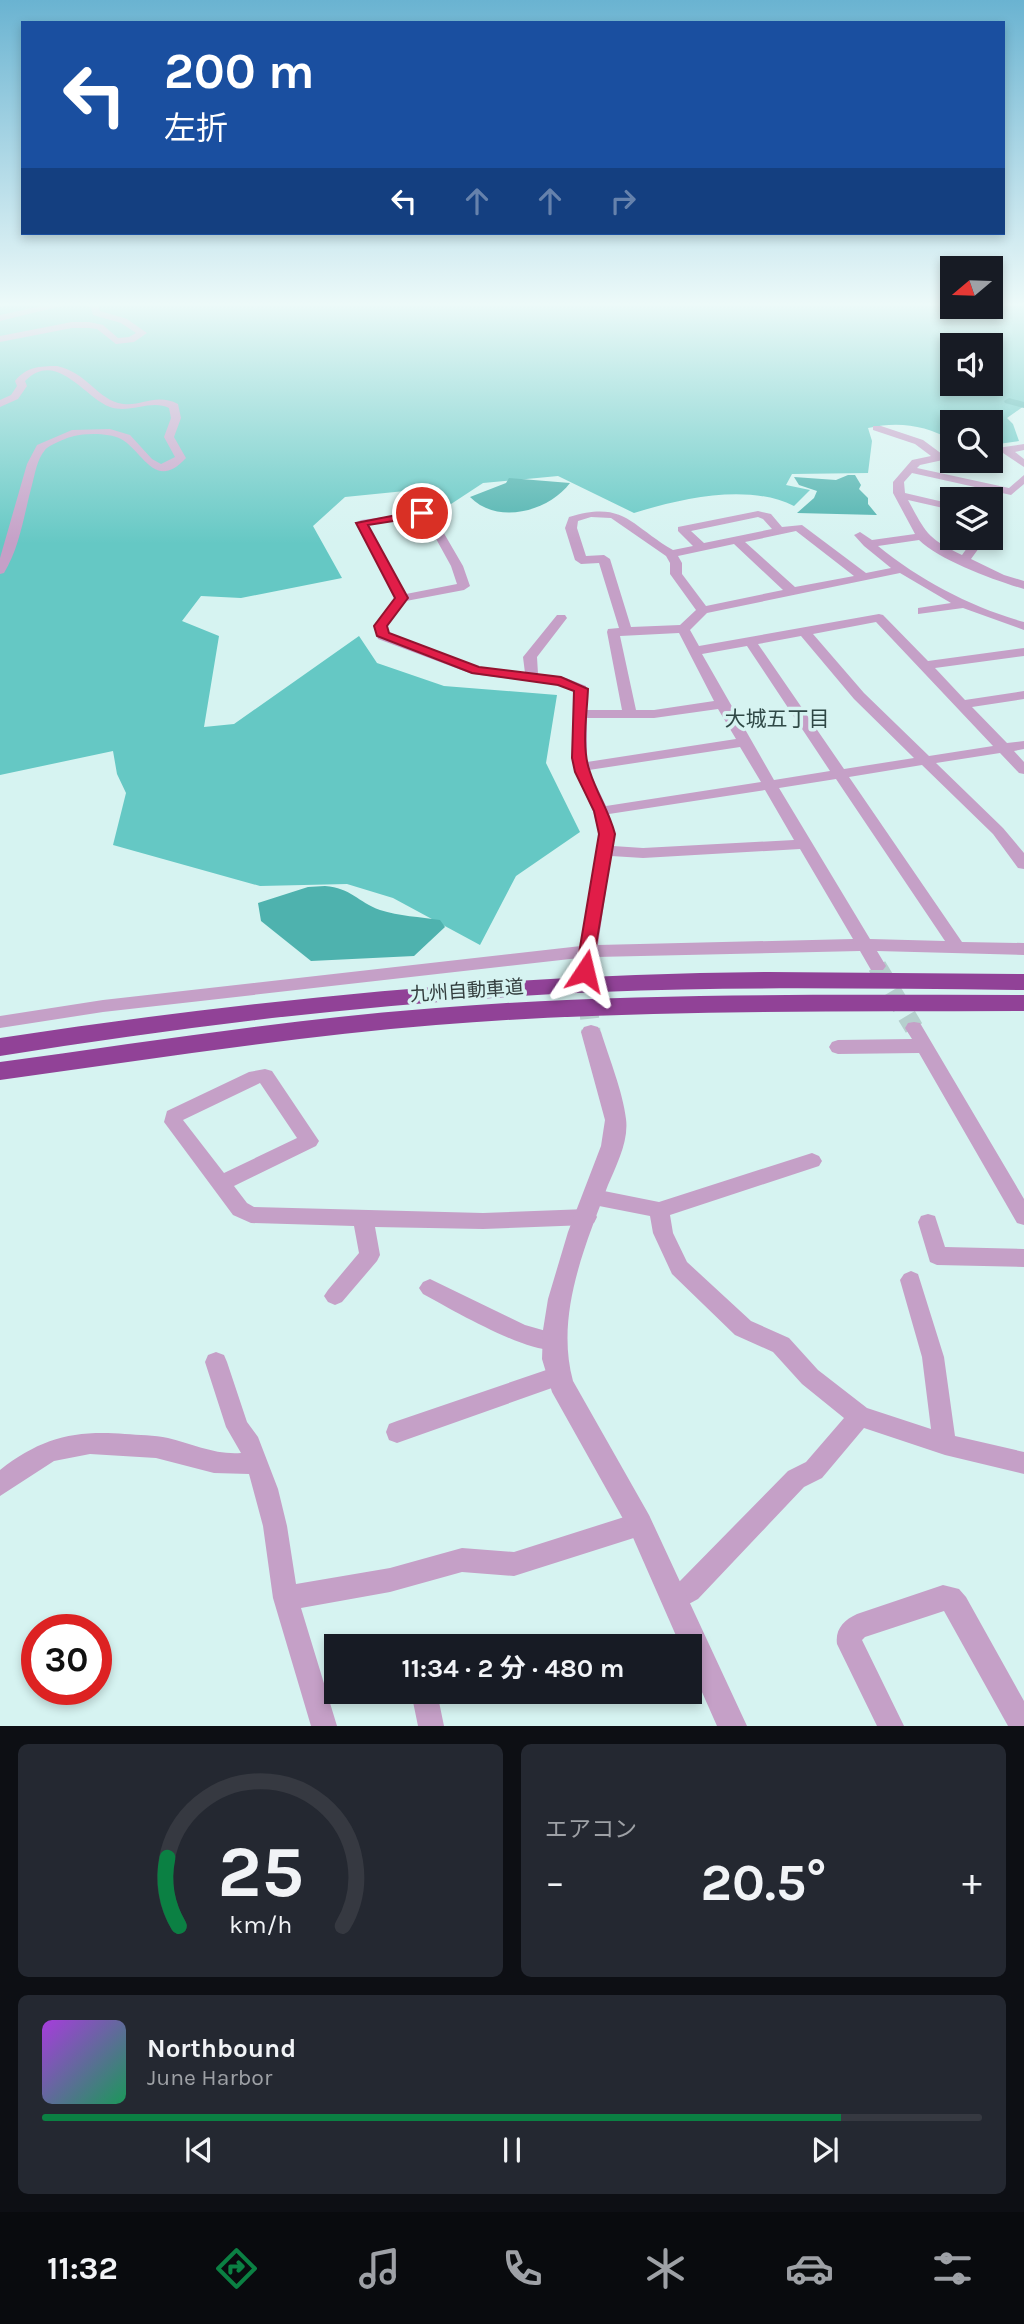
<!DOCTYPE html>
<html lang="ja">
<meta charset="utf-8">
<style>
:root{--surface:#171b24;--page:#242831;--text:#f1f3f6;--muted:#9ea1a6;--line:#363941;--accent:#0b8043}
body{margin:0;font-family:Karla,"Noto Sans JP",sans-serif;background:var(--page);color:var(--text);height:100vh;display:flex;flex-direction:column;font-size:26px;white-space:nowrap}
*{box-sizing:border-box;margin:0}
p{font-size:23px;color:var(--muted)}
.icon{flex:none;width:38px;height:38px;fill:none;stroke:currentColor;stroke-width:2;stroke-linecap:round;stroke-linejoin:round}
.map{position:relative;height:1726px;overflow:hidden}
.drawer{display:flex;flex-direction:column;gap:18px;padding:18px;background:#0d0f14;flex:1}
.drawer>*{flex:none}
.banner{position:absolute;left:21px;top:21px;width:984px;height:214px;border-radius:0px;box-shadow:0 4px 10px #0003;background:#1a4fa0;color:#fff;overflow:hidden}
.needle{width:46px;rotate:251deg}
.controls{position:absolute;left:940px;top:256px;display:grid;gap:14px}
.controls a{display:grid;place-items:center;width:63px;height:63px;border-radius:0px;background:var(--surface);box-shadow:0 4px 10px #0003;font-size:35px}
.speed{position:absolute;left:21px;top:1614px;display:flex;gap:14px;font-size:35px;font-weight:700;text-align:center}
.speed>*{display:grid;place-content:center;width:91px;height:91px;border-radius:50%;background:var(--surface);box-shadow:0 4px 10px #0003;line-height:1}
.speed .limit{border:10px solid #d22;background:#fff;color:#111}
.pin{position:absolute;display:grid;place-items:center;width:60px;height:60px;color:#fff;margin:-30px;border:4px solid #fff;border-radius:50%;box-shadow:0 2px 7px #0007}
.me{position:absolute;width:77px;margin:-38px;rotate:10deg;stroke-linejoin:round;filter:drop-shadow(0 0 5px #0008)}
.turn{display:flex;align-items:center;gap:24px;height:147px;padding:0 28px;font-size:32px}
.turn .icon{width:91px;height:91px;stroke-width:2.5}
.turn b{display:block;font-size:49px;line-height:60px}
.lanes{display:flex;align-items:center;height:66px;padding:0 28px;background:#0003;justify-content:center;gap:35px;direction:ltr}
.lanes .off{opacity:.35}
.big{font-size:52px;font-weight:700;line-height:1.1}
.drawer .card{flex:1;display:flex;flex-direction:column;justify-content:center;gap:10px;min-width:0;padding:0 24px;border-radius:10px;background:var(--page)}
.drawer .dial{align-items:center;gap:0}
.dial svg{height:182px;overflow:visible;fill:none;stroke:var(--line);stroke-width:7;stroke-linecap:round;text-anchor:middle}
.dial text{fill:var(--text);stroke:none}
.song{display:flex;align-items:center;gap:21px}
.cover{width:84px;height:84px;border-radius:10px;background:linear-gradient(135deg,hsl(280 70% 55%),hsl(150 70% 35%))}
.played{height:7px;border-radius:4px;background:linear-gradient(90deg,var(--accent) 85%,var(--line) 85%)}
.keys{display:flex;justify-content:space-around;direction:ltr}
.heat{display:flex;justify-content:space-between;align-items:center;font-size:38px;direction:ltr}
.drawer .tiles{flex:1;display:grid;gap:18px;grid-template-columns:1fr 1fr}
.card:last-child{grid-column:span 2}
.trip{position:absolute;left:324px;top:1634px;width:378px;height:70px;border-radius:0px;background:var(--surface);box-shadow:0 4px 10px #0003;font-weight:700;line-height:70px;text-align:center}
.tabs{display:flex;height:112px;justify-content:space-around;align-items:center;background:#090b0e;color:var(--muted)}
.tabs .icon{width:49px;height:49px}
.tabs .selected{color:var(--accent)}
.tabs b{font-size:32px;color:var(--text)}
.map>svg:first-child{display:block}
</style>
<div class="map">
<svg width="1024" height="1726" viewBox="0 0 1024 1726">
<rect width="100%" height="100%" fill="#d6f3f1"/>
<path fill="#65c8c4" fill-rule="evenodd" d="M0,302H952V306L1024,302V406L1007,418L1013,424L1019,441L991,445L990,422H952V440C925,425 898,421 868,428L872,441L868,473L792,474L786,485L810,490L794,506C748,483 682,498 634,513L558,476L483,483L448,506L415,490L345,497L313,526L342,578L241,598L201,596L182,621L219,636L204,727L234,724L359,636L377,663L444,686L557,695L546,763L580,832L516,876L480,945L393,898L347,884L260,886L113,845L126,793L117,774L113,751L0,775ZM952,345H990V383H952Z"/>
<path fill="#4eb2ae" d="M848,475H855L861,485L859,489L868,498V504L877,515L797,513L814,498L817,491L799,485L794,477L836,480Z
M509,478L570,483C548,512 497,525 470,497L506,483Z
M325,886C351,888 358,902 380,910C399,916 420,917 440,920L445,927L414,956L311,961L261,921L258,903L308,887Z"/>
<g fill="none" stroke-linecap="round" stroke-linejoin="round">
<path fill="#4eb2ae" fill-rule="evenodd" d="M1009,398L1024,402V408L1005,403L1004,401Z"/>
<path stroke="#b5cfcd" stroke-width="19" stroke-dasharray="19 10" stroke-linecap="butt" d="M877,966L914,1028
M585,971L591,1032"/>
<path fill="#c5a0c7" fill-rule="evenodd" d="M0,302H13L0,307Z
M61,302H77L0,321V315Z
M80,302L98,305L100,311L127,319L147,333L134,342L116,344L97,329L89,328H72L0,342V336L72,322H89L103,325L118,338L129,337L136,333L121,323L93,315L91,308Z
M57,366C87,373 95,396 118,403C140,409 154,392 178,404L181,418L174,437L186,458C155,492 143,451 121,439C110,433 86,433 74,436C66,438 49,445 45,450C37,459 35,474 32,485C24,514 20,547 4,573L0,574V558L27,464L37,445L72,430L110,429L130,435L152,459L161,464L175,457L164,437L171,418L169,408C151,399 130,414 110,407C84,397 56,349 25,381L27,386L18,399L0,407V400L11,395L17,386L15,381C26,367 40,366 57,366Z
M873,426H881L923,440L942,454L952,452V458L920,465L917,468L1009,488L1024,475V484L1011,495L912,473L904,482L905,493L952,504V510L908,500C926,533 927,538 962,555L975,537H987L971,559L1004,575L1024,581V589C996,581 939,560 919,540L878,546C921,581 971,607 1024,622V630L963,608L918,614V608L951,603L900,573L707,613L690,630L699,646L879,614L883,615L928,661L1024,648V656L935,668L965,700L1024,691V699L972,707L1007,743L1024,741V749L1014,751L1024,762V774L1019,773L1000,753L936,763L1003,828L1024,853V869L1018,868L993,834L922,765L849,777L962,942L1024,943V955L877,951L886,966L883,970H871L860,951L596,957L591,975H579L576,971L579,958L103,1012L0,1028V1016L103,1000L581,946L599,834L593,811L575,772L572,758L574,691L558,685L472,674L378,639L374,626L396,598L355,523L361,520L431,511L463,566L470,586L464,590L406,601L386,626L389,634L479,667L525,673L523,657L557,615H565L567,618L537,657L538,674L566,678L586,686L587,710H622L607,632L608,629L619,628L599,563L581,564L575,560L565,528L569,517C624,500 630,525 673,550L693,546L678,531V527L758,511L771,514L782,527L802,525L866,573L891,568L864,546L854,535L860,532L872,540L915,534L893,493V482L912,460L931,456L915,444L873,430ZM424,517L451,566L457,584L406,594L368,525ZM591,517L611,518L666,556L670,563V574L696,610L680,625L631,627L610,559L604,555L586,556L577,528L578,521ZM758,517L763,519L772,529L704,543L691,531ZM796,531L854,576L795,587L745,542ZM734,544L783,590L706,606L682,574V563L678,556ZM876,622L993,746L929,756L864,693L813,634ZM679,633L714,701L654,710H636L620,636ZM801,636L854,699L914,758L844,769L758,644ZM747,646L830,771L774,780L702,654ZM718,709L736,739L587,762V718H654ZM740,747L761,782L606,806L589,770ZM836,779L945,941L870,939L779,788ZM765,790L794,840L643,848L613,846L615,834L609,814ZM800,849L853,939L598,945L611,856L643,858Z
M1024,444V450L1015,452L1024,459V467L1003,453L990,455V449Z
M990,514L999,520L990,527Z
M914,1022L920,1023L1024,1199V1225L1017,1223L919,1053L838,1054L832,1052L829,1047L832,1042L838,1040L912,1039L905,1028L908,1023Z
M265,1069L272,1071L319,1141L316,1146L234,1186L247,1203L254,1207L483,1213L587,1209L594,1211L597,1217L594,1223L587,1225L483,1229L375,1227L380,1255L377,1261L342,1302L335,1305L328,1302L324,1296L328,1290L359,1253L354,1226L251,1223L233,1215L164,1122L167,1111L249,1072ZM260,1083L297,1138L224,1173L183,1120Z
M812,1153L819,1156L822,1161L819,1166L670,1215L673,1233L687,1262L751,1321L789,1338L818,1370L867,1408L931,1429L922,1357L900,1280L904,1274L911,1271L918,1274L944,1357L955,1436L1024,1452V1474L945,1455L864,1428L822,1478L804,1487L698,1599L674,1612L665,1608L661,1599L665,1590L680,1581L788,1471L806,1462L844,1418L802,1384L773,1352L735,1335L672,1274L653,1233L650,1216L594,1205L587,1203L584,1197L587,1191L594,1189L659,1202Z
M928,1214L935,1216L945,1247L1024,1249V1267L937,1265L930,1262L918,1222L921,1216Z
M430,1279L525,1325L560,1335L563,1342L560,1349C534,1358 449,1308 423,1294L419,1288L423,1282Z
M216,1352L224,1355L227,1362L247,1422L258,1437L278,1489L287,1526L296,1584L390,1568L462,1548L514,1552L640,1512L649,1516L652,1524L649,1532L640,1536L514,1576L462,1572L390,1592L301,1608L337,1726H311L273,1598L263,1526L249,1474L214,1473L156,1458L90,1454L54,1461L0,1496V1470C41,1438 74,1430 125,1434C139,1435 154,1435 168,1438C193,1444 215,1455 241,1453L226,1427L205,1362L208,1355Z
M558,1366L566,1369L569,1376L566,1383L397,1443L389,1440L386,1432L389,1424L397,1421Z
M943,1585L959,1589L966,1597L1024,1701V1726H1008L944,1611L865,1637L862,1640L904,1726H877L837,1644C835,1629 844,1620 857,1614Z
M411,1692H437L444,1726H418Z"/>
<path fill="#c5a0c7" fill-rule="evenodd" d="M591,1025L598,1027L601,1032C609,1058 623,1092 626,1119C629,1141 616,1166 608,1185C585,1246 555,1315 573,1381L649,1515L747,1726H717L690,1665V1647H681L631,1533L552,1392L542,1359L543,1330L548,1299L568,1232L601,1146L605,1120L581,1032L584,1027Z"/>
<path fill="#914297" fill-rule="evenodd" d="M770,972L1024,974V990C883,989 741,986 600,992C399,1000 199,1024 0,1056V1038C255,999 511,974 770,972Z
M1024,995V1011C828,1012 631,1009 436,1025C290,1037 145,1060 0,1080V1062C145,1042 290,1019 436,1008C632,992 828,995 1024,995Z"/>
</g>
<linearGradient id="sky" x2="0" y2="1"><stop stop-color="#6ab3d1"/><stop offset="0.56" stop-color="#edfaf9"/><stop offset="1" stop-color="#edfaf9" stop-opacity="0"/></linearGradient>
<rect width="1024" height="544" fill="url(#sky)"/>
<path fill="#e11d48" stroke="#92132f" stroke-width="2" d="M422,510L426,511V516L368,525L408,598L387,626L389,633L479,667L561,677L588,689C587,714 581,748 590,772C597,794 609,811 615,834L591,975L585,977L576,971L599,834L594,811L575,772L572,758L574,691L558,685L472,673L377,636L374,626L395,598L356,523Z"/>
<g text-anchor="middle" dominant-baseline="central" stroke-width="7" stroke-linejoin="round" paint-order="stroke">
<g font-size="19" fill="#333e3e" stroke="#d6f3f1">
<text transform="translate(467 991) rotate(-4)">九州自動車道</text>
</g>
<g font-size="21" fill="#2f4846" stroke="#d6f3f1">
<text x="777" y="719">大城五丁目</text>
</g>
</g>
</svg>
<div class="controls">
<a><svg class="needle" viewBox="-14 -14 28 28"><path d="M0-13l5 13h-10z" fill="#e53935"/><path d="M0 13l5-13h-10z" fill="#9ea1a6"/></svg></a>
<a><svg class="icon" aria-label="sound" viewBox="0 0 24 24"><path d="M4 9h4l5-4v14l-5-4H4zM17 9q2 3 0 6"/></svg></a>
<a><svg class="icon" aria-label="search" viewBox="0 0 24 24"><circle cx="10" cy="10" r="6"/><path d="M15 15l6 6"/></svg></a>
<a><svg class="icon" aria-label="layers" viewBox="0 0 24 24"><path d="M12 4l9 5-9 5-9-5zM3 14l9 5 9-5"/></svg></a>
</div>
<div class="speed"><div class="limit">30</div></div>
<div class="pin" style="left:422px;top:513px;background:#d93025"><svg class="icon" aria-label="arrive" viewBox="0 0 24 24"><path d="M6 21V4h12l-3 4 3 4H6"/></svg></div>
<svg class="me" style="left:585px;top:971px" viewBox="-20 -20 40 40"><path d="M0-17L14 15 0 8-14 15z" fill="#e11d48" stroke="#fff" stroke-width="4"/></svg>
<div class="trip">11:34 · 2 分 · 480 m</div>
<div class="banner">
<div class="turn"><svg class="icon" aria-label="left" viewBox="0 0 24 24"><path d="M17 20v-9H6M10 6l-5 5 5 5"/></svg><div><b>200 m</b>左折</div></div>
<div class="lanes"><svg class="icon" aria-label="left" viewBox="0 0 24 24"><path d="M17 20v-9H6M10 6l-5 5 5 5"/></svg><svg class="icon off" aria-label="ahead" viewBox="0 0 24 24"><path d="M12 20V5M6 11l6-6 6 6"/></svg><svg class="icon off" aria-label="ahead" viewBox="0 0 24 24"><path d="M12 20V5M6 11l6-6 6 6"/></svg><svg class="icon off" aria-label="right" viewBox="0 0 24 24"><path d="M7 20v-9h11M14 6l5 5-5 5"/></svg></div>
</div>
</div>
<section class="drawer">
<div class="tiles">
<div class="card dial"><svg viewBox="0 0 100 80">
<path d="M14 69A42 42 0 1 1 86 69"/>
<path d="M14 69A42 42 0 0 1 9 39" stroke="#0b8043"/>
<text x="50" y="56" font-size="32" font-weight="700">25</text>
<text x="50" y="72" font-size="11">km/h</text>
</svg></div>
<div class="card"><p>エアコン</p>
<div class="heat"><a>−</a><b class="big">20.5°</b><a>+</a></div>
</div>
<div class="card">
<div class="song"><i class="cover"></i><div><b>Northbound</b><p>June Harbor</p></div></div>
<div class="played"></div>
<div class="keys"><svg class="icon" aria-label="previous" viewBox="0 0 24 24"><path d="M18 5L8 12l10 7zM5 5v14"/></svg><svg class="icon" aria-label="pause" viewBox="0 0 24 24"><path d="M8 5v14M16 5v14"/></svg><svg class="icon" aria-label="next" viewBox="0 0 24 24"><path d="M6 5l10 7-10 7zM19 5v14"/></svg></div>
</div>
</div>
</section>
<nav class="tabs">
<b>11:32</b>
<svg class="icon selected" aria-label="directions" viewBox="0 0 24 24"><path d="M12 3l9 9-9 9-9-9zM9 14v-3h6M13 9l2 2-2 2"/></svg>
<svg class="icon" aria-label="music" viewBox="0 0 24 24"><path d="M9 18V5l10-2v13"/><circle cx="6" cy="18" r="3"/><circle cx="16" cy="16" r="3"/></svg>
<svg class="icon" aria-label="phone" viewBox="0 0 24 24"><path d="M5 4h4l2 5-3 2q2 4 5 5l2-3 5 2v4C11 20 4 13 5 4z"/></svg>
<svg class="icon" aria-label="climate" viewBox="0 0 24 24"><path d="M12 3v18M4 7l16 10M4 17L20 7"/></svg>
<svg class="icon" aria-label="car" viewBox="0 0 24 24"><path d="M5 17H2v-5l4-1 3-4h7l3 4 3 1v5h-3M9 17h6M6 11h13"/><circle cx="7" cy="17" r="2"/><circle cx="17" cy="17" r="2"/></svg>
<svg class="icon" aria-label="filters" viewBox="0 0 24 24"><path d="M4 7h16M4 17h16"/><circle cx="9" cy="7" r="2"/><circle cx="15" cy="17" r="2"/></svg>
</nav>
